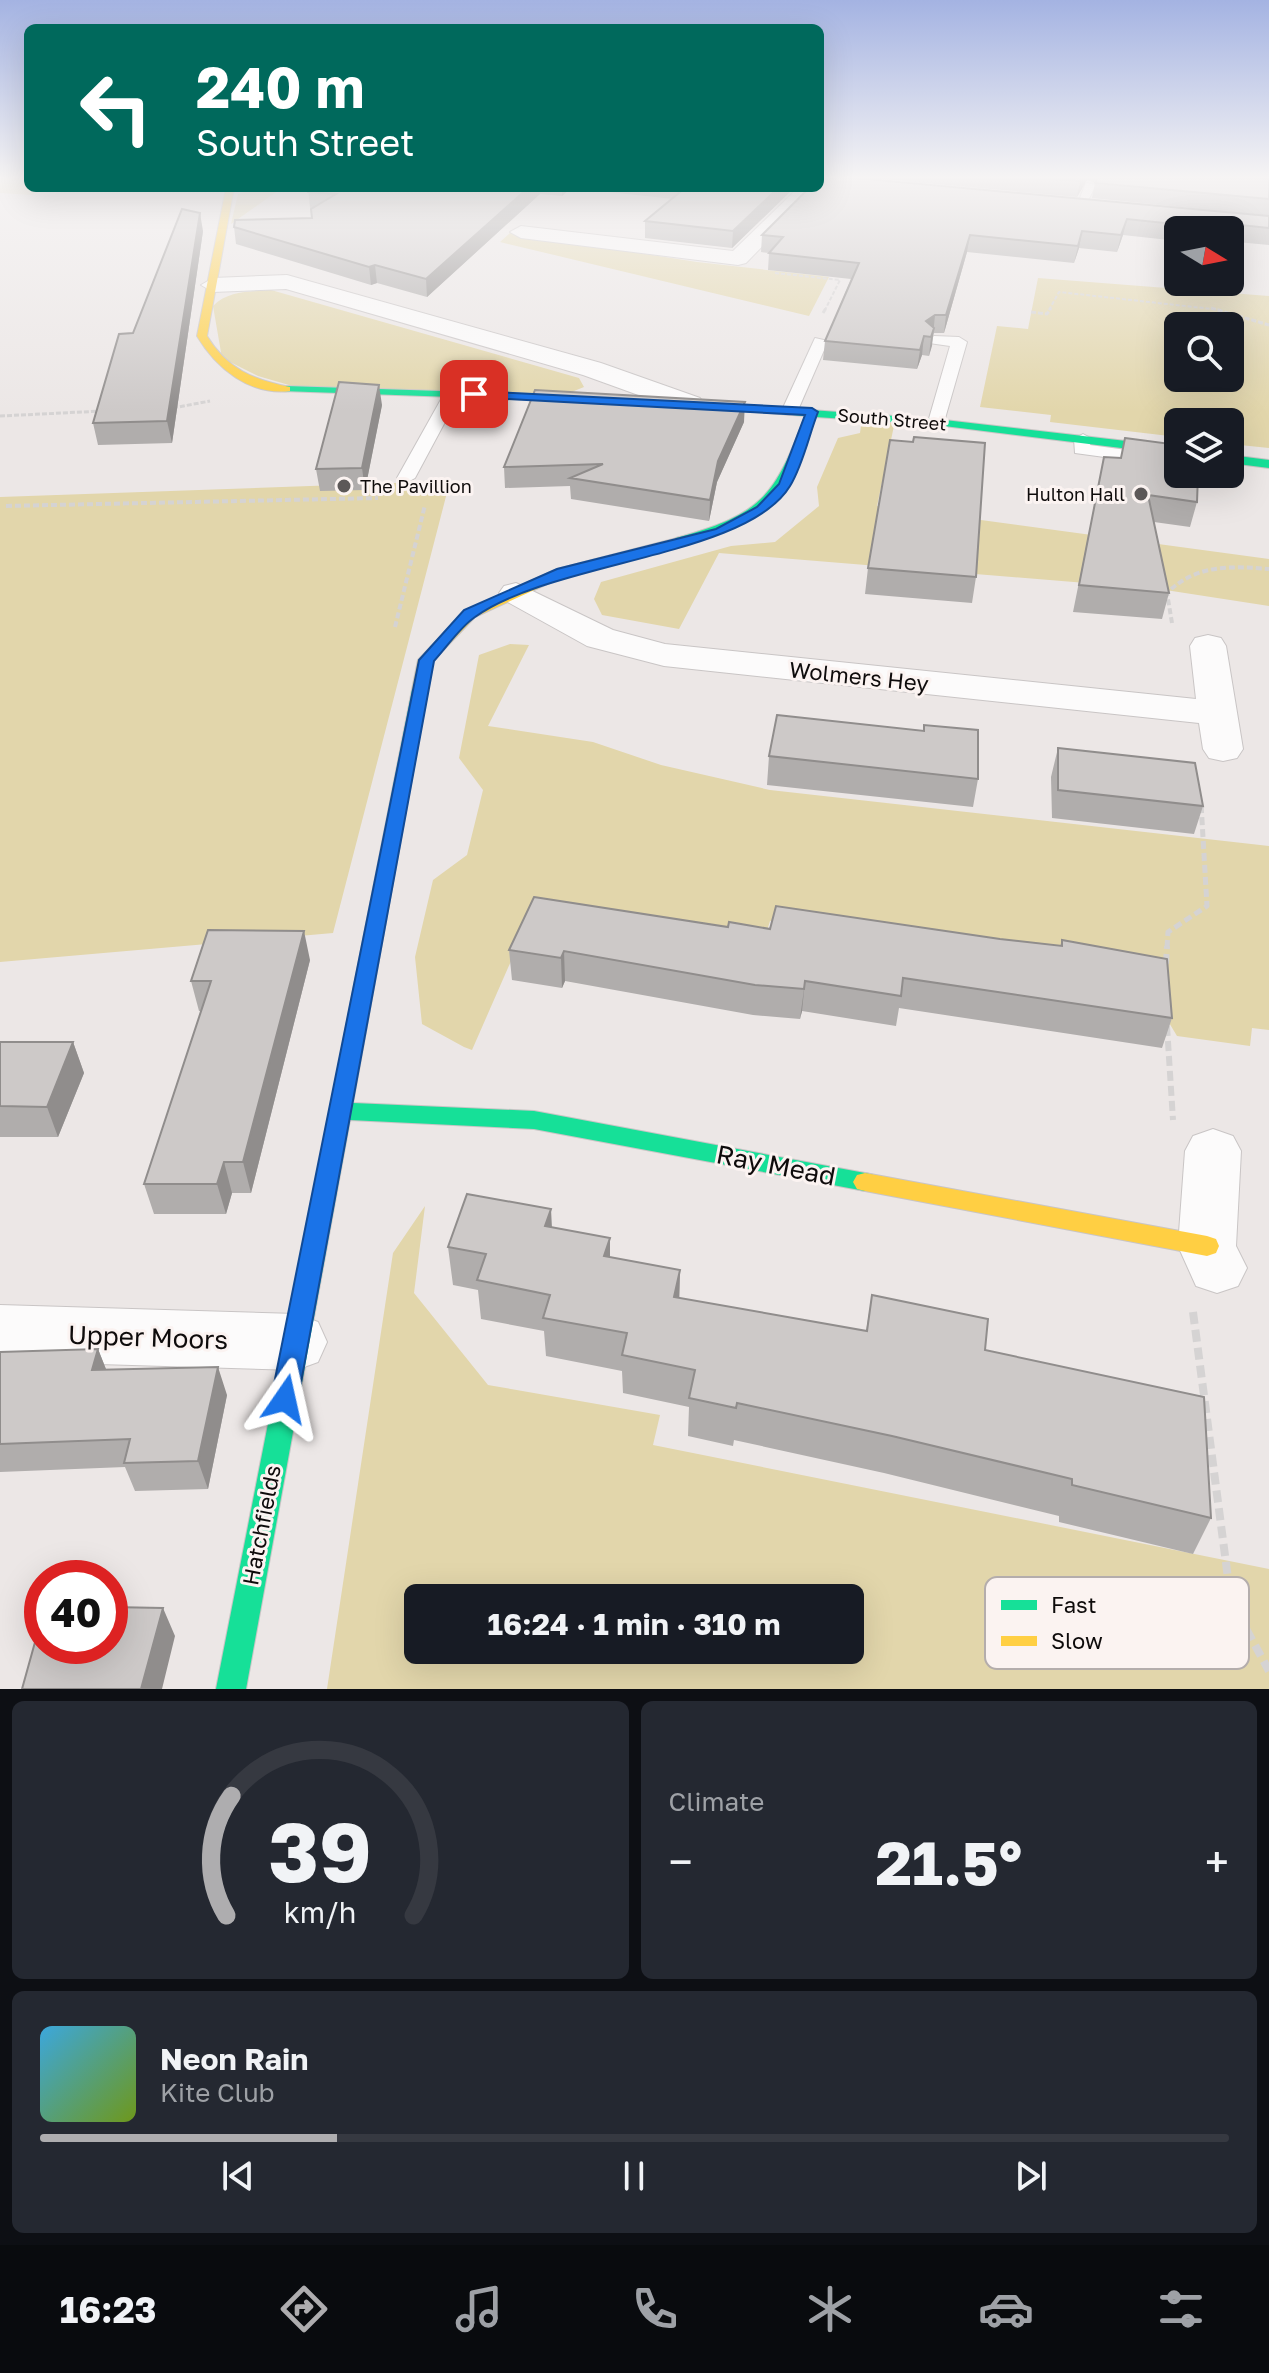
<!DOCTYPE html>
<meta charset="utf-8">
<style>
:root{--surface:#171b24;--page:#242831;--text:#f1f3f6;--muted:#9ea1a6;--line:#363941;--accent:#aeadaf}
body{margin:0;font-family:"Golos Text",sans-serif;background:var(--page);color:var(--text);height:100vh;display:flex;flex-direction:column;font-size:30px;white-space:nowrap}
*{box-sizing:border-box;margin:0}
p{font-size:26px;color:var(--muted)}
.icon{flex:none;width:44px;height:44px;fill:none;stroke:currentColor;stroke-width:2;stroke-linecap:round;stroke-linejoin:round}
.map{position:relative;height:1689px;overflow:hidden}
.details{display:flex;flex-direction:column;gap:12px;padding:12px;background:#0d0f14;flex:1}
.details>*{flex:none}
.guide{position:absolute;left:24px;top:24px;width:800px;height:168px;border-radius:12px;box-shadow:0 8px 32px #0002;background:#00695c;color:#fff;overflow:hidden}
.needle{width:52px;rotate:100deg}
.buttons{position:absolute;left:1164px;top:216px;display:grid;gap:16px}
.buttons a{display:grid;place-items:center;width:80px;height:80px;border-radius:12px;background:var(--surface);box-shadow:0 8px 32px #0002;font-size:40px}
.speed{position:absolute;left:24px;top:1560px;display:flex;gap:16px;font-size:40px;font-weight:700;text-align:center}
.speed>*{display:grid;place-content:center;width:104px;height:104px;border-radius:50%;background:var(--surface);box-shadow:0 8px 32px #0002;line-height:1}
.speed .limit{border:12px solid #d22;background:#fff;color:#111}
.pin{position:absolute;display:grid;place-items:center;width:68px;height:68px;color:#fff;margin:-34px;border-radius:16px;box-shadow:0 4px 12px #0006}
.me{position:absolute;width:88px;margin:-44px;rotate:11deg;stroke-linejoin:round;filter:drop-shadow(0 0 6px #0008)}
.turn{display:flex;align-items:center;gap:28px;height:168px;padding:0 40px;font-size:36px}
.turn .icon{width:104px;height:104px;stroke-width:2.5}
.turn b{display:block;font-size:56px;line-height:68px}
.big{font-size:60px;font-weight:700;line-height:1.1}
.details .card{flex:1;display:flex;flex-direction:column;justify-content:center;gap:12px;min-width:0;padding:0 28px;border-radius:12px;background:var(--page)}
.details .dial{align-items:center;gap:0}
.dial svg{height:208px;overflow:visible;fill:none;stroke:var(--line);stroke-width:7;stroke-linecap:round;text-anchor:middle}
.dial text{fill:var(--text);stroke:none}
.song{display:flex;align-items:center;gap:24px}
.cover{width:96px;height:96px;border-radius:12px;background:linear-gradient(135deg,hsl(200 70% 55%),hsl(80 70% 35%))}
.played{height:8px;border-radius:4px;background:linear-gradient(90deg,var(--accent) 25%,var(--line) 25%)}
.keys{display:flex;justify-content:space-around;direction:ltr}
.heat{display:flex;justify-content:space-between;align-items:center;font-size:44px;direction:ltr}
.details .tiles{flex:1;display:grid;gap:12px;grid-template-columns:1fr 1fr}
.card:last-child{grid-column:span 2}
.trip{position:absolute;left:404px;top:1584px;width:460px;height:80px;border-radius:12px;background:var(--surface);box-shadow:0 8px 32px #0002;font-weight:700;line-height:80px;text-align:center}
.menu{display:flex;height:128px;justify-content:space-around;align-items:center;background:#090b0e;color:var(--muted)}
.menu .icon{width:56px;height:56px}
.menu .current{color:var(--accent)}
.menu b{font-size:36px;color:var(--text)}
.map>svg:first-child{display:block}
</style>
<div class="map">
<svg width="1269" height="1689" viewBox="0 0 1269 1689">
<rect width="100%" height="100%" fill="#ece7e6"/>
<path fill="#e2d6ab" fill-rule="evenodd" d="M0,176L28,177V188H44L32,195L0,193Z
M256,188H282L231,224L238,194Z
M510,233L697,262L829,277L809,316L500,242Z
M1038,278L1269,296V448L1230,444V422H1178V437L1050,422L1051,415L980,407L997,326L1028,329ZM1178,326H1230V378H1178Z
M271,290L579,378L584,387L564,395L296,387L258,376L222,358L213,306C229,290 250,292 271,290Z
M862,419L895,421L877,506L1269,559V606L1159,589L719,553L679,629L602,615L594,599L601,582L731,546L775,542L819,506L817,487L838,438L860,433Z
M450,481L333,933L0,962V497Z
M510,644L529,645L488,726L593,742L661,765L770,790L1269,846V1030L1252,1028L1250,1046L1177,1036L1159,1006L1055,970L770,921L763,944L529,920L472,1050L464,1047L422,1024L415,957L433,880L467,855L483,790L459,758L479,655Z
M425,1206L414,1293L488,1385L660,1415L653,1445L1269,1569V1689H327L393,1253ZM418,1598H850V1650H418Z"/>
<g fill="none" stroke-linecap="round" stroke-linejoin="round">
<g stroke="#c9c5c5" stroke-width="2">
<path id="lane" d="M1086,183L1096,185L1083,210H1075Z
M934,336L959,337L967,342L944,422L936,427L928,422L950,346L929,343L927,340Z
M815,338L828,341L798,410L790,415L784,414L782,410Z
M452,389L460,394L415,478L406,483L400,482L397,478L444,394Z
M1083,434L1092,439L1090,445L1178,457V467L1075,453L1074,439Z
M1230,473L1238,478L1229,483L1204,474Z"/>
</g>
<g stroke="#c9c5c5" stroke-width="2">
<path id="street" d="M798,188H819L746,263L738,265L521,238L510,232L521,226L733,251Z
M287,275L601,363L700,398L704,404L700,410H680L583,375L286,289L213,292L201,285L213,278Z
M516,583L613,630L665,644L1196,699L1190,646L1195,638L1208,635L1221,638L1226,646L1243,749L1237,758L1223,761L1209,758L1203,749L1199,723L664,666L587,646L504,600L499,593L504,586Z
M1213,1129L1233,1136L1241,1151L1236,1246L1247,1268L1238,1286L1217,1293L1196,1286L1178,1246L1185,1151L1193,1136Z
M0,1305L296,1314L318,1322L327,1342L318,1362L296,1370L0,1361Z"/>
</g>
<g stroke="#c9c5c5" stroke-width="2">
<path id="fast" d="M286,386L594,396L600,399L594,402L282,391V387Z
M687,401L936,419L1178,447V455L936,425L816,417C785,501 770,522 681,545L674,541L676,538C762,514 774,498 805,416L683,406L681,404Z
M1230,455L1269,460V468L1230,463Z
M420,685L428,690L353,1103L534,1111L865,1173L873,1175L877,1182L873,1189L865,1191L534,1129L350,1120L246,1689H216L412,690Z"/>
</g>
<g stroke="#c9c5c5" stroke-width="2">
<path id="slow" d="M226,188H234L207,336C227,369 254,380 290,387V391C250,396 216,368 197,336Z
M681,537L688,541L686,544L567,575L475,617L433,661L426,693H414L412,690L418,660L465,611L557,569Z
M865,1173L1207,1236L1216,1239L1219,1246L1216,1253L1207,1256L865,1191L857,1189L853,1182L857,1175Z"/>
</g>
<path stroke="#d5d3d3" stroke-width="2" stroke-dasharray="4 2" stroke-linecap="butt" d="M775,273L840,280L825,310
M1049,310L1059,292L1221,310"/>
<path stroke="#d5d3d3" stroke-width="3" stroke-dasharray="5 2" stroke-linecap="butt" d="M1211,308L1269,325
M1031,312L1047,314L1051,308
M823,313L826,308
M173,408L210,401
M0,416L103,411"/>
<path stroke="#d5d3d3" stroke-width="4" stroke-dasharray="6 3" stroke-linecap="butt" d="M6,506L378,498
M1172,623L1167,593C1196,564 1231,566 1269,569
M395,627L425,505"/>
<path stroke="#d5d3d3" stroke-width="5" stroke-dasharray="8 4" stroke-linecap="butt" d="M1167,948L1168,932L1207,906L1201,803"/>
<path stroke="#d5d3d3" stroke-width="6" stroke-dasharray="10 5" stroke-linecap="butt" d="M1166,964L1167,946
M1167,1026L1173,1120"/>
<path stroke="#d5d3d3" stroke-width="8" stroke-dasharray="12 6" stroke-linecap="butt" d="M1193,1312L1231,1601L1269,1671"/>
<use href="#lane" fill="#fcfbfb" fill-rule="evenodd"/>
<use href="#street" fill="#fcfbfb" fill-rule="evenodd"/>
<use href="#fast" fill="#16e098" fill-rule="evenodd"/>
<use href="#slow" fill="#ffcf43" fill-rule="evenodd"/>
</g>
<path fill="#b0adac" d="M848,176H1269V216L1092,198L1095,183L1087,180L1077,197Z
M308,188H794L732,248L645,238V221L673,199L571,188L562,196L540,194L427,297L377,283L371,285L236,244L234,227L312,218L313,208H310Z
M809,188L1269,216V245L1237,242L1236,248L1230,247V230H1178V241L1123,235L1117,252L1079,248L1074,263L967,252L944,333H934L929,356L922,355L917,369L823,360L825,341L851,279L768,270L769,253L761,252L762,235Z
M203,231L172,443L98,445L93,423L133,333Z
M382,405L365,490L320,491L316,469Z
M744,422L717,482L709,521L571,499L570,486L505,488L504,467Z
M1125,438L1170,451L1197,502L1190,527L1154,522L1169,593L1162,619L1073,612L1104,457L1121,458Z
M868,568L976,577L972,603L865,594Z
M924,725L978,779L973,807L767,785L769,756L923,731Z
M1058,748L1203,806L1194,834L1052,818L1051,777Z
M728,927L1000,939L1060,946L1062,940L1172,1018L1162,1048L899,1008L896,1026L802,1011L800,1019L753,1015L565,981L562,988L512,980L509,950Z
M310,960L251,1193H232L226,1214H154L144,1184L201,1011H199L191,981Z
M0,1042H73L84,1073L58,1137H0Z
M552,1228L610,1257L680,1270L679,1298L866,1331L872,1295L985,1350L1211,1518L1193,1554L1059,1522V1516L884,1473L734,1440L733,1446L688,1436L689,1407L623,1393L622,1371L546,1356L544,1331L481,1319L478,1290L453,1285L448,1247Z
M98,1349L106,1369L227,1395L208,1489L135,1491L125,1467L0,1472V1352Z"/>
<path fill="#908d8c" d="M1083,176H1087V180L1077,197L1080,181Z
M528,188H540V194L427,297L426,279Z
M562,188H571L562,196Z
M778,188H794L732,248L733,231Z
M200,213L203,231L172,443L167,421Z
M1127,219L1123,235L1117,252L1121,235Z
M1082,231L1079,248L1074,263L1078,246Z
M970,235L967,252L944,333L946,315Z
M375,265L377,283L371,285L369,267Z
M935,315L932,346L929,356L931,337L926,321Z
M924,336L922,355L917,369L920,350Z
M379,385L382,405L365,490L362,468Z
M745,402L744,422L717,482L709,521L710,500L718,461Z
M304,931L310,960L251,1193L243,1162Z
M564,951L565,981L562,988L561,958Z
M805,981L802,1011L800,1019L804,989Z
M73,1042L84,1073L58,1137L47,1107Z
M224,1162L232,1193L226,1214L217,1184Z
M551,1209L553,1248L545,1226Z
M610,1238V1276L604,1256Z
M680,1270L679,1309L674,1297Z
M98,1349L109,1377L92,1370Z
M218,1367L227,1395L208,1489L198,1461Z
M163,1608L175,1636L162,1689H141Z"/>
<path fill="#cdc9c8" stroke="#908d8c" stroke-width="2" d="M821,176H833L1269,216V228L1241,225L1240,231L1127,219L1121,235L1082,231L1078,246L970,235L946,315H935L926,321L934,328L931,337L924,336L920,350L825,341L859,263L769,253L783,237L762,235L809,188H820V177Z
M1017,176H1083L1080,181Z
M1098,176H1269V199L1095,183Z
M308,188H528L426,279L375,265L369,267L234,227L235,220L312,218L311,209L336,194L308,192Z
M685,188H778L733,231L645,221Z
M182,209L200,213L167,421L93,423L119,334L133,333Z
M339,382L379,385L362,468L316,469Z
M535,390L745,402L718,461L710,500L570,478L603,464L504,467Z
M914,437L985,443L976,577L868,568L890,440L913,442Z
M1125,438L1171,444L1170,451L1178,452V474H1198L1197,502L1148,495L1169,593L1079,585L1104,457L1121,458Z
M777,715L924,731V725L978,730V779L769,756Z
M1058,748L1195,763L1203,806L1058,790Z
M534,897L728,927L729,922L770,929L776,906L1000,939L1062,946V940L1167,959L1172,1018L903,978L901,996L805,981L804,989L755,985L564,951L561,958L509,950Z
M208,930L304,931L243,1162H224L217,1184H144L211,981H191Z
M0,1042H73L47,1107L0,1106Z
M467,1194L551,1209L545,1226L610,1238L604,1256L680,1270L674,1297L867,1331L872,1295L988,1319L985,1350L1204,1397L1211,1518L1072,1485V1479L892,1436L737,1403L736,1408L689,1398L695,1370L622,1355L627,1333L543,1318L550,1295L477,1280L486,1254L448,1247Z
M98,1349L92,1370L218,1367L198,1461L124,1463L130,1439L0,1444V1352Z
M110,1607L163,1608L141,1689H22L42,1617V1646H110Z"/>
<linearGradient id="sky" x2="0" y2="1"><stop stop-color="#a4b3e2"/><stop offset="0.43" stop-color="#f6f4f4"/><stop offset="1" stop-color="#f6f4f4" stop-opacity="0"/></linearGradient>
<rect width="1269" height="412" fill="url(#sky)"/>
<path fill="#1a73e8" stroke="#114b97" stroke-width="2" d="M474,391L812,408L818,412C809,435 803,465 790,486C747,557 553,561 475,617C460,627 447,647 434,661L298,1399L294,1408L285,1412L275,1408L271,1399L419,660L464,610L557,569L716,529L757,507L779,484L805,415L470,397Z"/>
<g fill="#5c5858" stroke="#fbf3f1" stroke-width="3">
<circle cx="344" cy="486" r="8"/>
<circle cx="1141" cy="494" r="8"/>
</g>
<g text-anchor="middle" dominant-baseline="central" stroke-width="6" stroke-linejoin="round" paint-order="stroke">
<g font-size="18" fill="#0e0b0b" stroke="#fbf3f1">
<text transform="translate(892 419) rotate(5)">South Street</text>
</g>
<g font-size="18" fill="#0e0b0b" stroke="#fbf3f1" text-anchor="start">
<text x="360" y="486">The Pavillion</text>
<text x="1125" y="494" text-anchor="end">Hulton Hall</text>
</g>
<g font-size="22" fill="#0e0b0b" stroke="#fbf3f1">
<text transform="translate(859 676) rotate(6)">Wolmers Hey</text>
<text transform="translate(261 1525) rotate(-79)">Hatchfields</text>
</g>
<g font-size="26" fill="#0e0b0b" stroke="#fbf3f1">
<text transform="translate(776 1165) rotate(11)">Ray Mead</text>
<text transform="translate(148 1337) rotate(2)">Upper Moors</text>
</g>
</g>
<rect x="985" y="1577" width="264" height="92" rx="12" fill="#fbf3f1" stroke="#b4adac" stroke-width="2"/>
<rect x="1001" y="1600" width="36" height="10" fill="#16e098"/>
<rect x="1001" y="1636" width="36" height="10" fill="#ffcf43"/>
<g font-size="22" fill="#0e0b0b">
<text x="1051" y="1613">Fast</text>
<text x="1051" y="1649">Slow</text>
</g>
</svg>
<div class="buttons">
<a><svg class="needle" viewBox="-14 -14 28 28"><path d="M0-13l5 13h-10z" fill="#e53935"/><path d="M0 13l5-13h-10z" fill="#9ea1a6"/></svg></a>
<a><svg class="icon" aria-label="search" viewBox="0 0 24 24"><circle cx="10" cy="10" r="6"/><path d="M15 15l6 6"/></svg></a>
<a><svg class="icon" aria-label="layers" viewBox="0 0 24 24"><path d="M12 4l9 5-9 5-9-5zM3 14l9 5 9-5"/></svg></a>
</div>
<div class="speed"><div class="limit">40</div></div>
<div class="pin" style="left:474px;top:394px;background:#d93025"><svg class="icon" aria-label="arrive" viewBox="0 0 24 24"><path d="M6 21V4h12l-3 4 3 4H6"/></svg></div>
<svg class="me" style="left:285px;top:1399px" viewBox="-20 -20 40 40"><path d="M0-17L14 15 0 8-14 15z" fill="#1a73e8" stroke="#fff" stroke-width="4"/></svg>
<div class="trip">16:24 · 1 min · 310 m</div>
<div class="guide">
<div class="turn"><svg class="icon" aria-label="left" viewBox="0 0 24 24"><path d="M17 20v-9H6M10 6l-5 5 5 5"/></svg><div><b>240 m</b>South Street</div></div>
</div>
</div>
<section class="details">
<div class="tiles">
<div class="card dial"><svg viewBox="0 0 100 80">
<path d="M14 69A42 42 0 1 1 86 69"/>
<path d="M14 69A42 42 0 0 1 16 23" stroke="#aeadaf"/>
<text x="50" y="56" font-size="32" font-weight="700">39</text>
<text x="50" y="72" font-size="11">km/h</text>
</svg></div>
<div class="card"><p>Climate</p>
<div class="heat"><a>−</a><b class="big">21.5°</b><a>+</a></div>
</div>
<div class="card">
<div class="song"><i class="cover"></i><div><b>Neon Rain</b><p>Kite Club</p></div></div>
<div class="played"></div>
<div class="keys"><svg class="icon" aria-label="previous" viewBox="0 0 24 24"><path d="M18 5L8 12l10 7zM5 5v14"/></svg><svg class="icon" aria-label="pause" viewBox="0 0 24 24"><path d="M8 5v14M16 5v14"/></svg><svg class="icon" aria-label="next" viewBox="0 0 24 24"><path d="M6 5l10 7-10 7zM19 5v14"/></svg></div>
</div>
</div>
</section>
<nav class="menu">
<b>16:23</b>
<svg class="icon current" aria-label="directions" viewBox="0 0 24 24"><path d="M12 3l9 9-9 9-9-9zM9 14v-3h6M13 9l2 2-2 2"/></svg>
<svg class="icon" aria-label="music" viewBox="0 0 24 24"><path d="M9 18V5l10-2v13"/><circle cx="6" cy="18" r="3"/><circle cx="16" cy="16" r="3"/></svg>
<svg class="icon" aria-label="phone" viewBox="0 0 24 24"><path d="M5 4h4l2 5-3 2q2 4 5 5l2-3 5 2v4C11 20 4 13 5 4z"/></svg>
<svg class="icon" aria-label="climate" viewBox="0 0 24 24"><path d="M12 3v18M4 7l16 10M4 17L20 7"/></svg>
<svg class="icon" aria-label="car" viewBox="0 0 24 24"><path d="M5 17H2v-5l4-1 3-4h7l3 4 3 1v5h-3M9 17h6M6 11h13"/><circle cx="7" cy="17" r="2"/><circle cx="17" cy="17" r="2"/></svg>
<svg class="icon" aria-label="filters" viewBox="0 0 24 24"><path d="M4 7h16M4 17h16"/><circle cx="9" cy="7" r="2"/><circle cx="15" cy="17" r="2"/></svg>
</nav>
